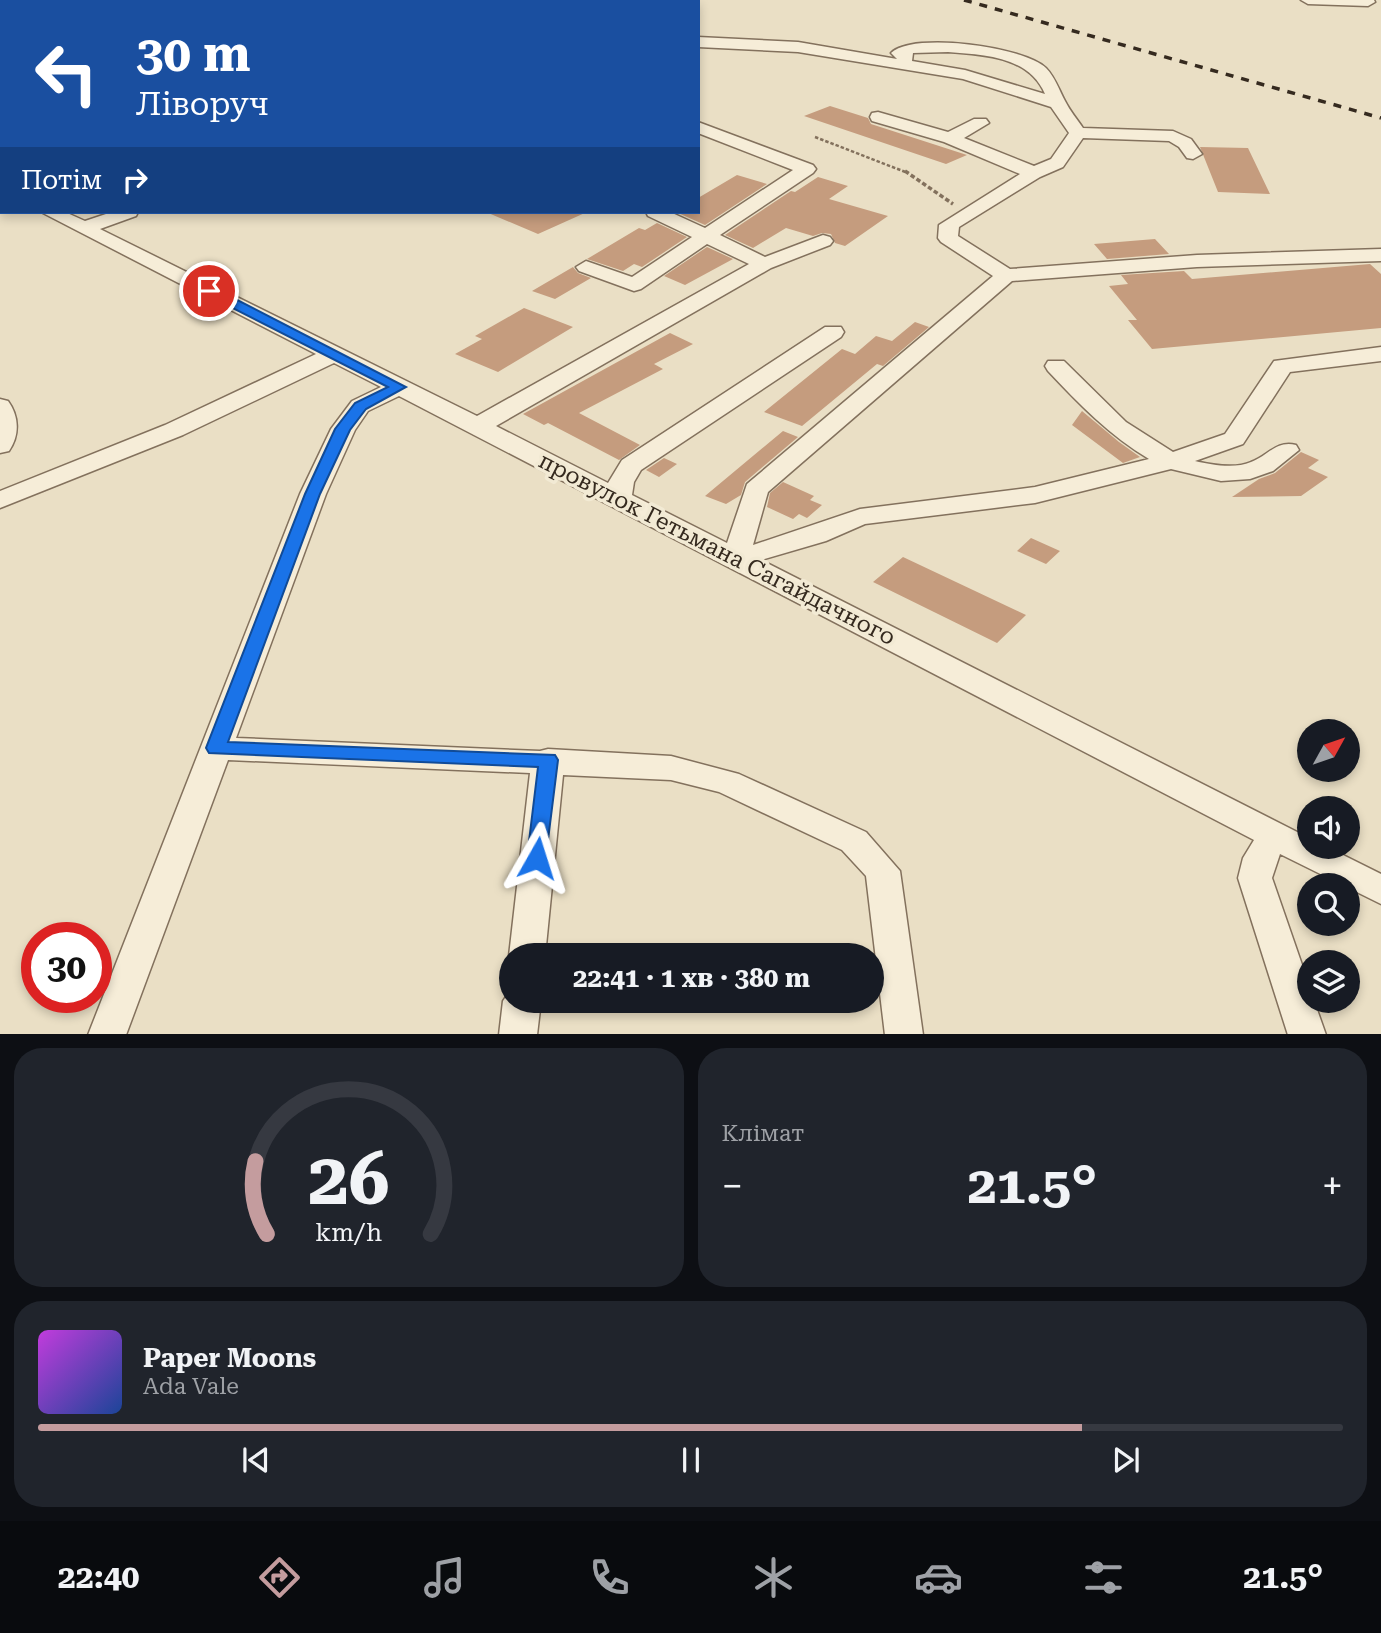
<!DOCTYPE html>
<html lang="uk">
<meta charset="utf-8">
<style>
:root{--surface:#171b24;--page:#20242c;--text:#f1f3f6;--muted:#9ea1a6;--line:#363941;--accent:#c49c9e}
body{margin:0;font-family:"Roboto Serif",serif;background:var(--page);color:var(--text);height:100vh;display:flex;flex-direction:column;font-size:26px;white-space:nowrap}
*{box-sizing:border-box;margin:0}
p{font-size:23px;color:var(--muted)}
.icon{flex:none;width:38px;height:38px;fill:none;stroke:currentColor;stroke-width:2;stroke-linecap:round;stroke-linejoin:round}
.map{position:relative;height:1034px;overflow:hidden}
.sheet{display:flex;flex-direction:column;gap:14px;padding:14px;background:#0d0f14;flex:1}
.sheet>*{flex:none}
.hud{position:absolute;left:0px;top:0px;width:700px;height:214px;box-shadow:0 4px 10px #0003;background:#1a4fa0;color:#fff;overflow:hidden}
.needle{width:46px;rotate:50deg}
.fabs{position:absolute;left:1297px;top:719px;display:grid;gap:14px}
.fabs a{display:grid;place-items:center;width:63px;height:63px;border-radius:50%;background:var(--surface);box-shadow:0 4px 10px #0003;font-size:35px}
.speed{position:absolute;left:21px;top:922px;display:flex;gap:14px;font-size:35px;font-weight:700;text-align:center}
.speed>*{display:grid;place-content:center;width:91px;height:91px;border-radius:50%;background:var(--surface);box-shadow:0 4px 10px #0003;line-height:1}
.speed .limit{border:10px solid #d22;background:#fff;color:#111}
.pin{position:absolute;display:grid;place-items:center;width:60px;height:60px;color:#fff;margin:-30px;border:4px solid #fff;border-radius:50%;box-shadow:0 2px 7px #0007}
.me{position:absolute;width:77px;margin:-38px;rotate:6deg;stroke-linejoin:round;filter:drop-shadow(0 0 5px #0008)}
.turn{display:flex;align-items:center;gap:24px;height:147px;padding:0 21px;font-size:32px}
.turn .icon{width:91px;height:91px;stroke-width:2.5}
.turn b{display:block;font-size:49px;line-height:60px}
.then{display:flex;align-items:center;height:66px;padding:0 21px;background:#0003;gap:14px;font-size:26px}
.big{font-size:52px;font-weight:700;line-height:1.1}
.sheet .tile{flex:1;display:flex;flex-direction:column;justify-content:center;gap:10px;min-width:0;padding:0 24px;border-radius:28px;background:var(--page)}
.sheet .dial{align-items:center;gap:0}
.dial svg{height:182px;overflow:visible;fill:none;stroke:var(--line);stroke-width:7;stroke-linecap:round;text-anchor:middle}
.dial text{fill:var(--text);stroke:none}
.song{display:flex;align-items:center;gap:21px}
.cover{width:84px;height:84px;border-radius:10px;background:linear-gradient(135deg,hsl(290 70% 55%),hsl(220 70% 35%))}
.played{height:7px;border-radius:4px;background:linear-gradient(90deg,var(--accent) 80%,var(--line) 80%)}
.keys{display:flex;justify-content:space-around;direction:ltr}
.heat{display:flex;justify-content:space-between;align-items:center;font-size:38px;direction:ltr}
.sheet .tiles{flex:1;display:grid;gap:14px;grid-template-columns:1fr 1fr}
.tile:last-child{grid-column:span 2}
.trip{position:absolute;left:499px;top:943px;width:385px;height:70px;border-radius:35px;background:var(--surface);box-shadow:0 4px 10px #0003;font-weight:700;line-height:70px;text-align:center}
.menu{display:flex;height:112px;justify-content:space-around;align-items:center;background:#090b0e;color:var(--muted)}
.menu .icon{width:49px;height:49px}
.menu .active{color:var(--accent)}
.menu b{font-size:32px;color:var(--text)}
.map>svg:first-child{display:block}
</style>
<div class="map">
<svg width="1381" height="1035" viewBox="0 0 1381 1035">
<rect width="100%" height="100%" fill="#eadfc5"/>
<path fill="#c59c7e" d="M830,106L868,118L871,124L967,155L946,164L804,116Z
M1200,147L1248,148L1270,194L1218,192Z
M737,175L767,184L705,225L676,212H698V198Z
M818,177L848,186L829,199L888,216L845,246L835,243L831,234L822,233L813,236L786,228L753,248L725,235L791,191L795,192Z
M486,212H587L538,234Z
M657,223L687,237L642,267L634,264L623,271L587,259L639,228L645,230Z
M1155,239L1169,254L1107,259L1094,244Z
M707,247L733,259L685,285L664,276Z
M1370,264L1381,274V328L1152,349L1128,320H1137L1109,286L1128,284L1121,275L1184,271L1192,279Z
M573,267L578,273L591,278L555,299L532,291Z
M524,308L573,327L498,372L455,354L482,339L475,336Z
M915,322L929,327L883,366L877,364L802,426L764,412L842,349L855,354L876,336L892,341Z
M670,333L693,344L654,364L663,369L579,413L640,445L619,460L548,423L544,425L523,414Z
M1082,411L1119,442L1140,457L1123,463L1072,425Z
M783,431L798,437L745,482L741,495L726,504L705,496Z
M1301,452L1319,460L1308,468L1328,477L1301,496L1232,497L1259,479L1275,473Z
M664,458L677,464L659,477L646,470Z
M783,482L814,496L810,500L822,505L807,518L799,514L793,519L767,507L770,493Z
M1031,538L1060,551L1046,564L1017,551Z
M903,557L1026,615L997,643L873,582Z"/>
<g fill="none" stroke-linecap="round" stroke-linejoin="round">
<g stroke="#83715d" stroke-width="3">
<path id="minor" d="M2,0H21L2,3Z
M330,0H350L329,2Z
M416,0H434L415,2Z
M1301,0H1374L1375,2L1368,6L1308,4Z
M698,37L798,42L897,59L891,53C913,31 1025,47 1046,68C1055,77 1059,90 1065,101C1070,111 1077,119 1083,128L1173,131L1191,139L1202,154L1193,159L1187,158L1179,147L1169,141L1083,138L1063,167L1040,177L959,227L958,236L1010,269L1197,255L1381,249V261L1197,267L1012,281L768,492L753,545L860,509L1035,487L1149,459C1110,436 1079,404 1048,371L1045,366L1048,361H1064L1126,422L1173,452L1225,434L1274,361L1381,347V361L1290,372L1243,444L1195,461C1212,465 1235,469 1251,462C1268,456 1276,440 1296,445L1299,450L1273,471L1250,479L1221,481L1171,469L1035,503L865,524L826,541L761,560L1309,838V847H1327L1381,874V904L1280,854L1272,878L1309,985V1001H1314L1326,1035H1288L1238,878L1243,858L1254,840L399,396L368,411L355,430L326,494L236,738L540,751L548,749L671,756L739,774L866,832L900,871L923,1035H885L866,876L842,850L719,792L671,780L563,775L545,956H511V960L509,956L530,773L228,760L126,1035H88L300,494L331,429L352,401L381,387L334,363L183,435L0,508V491L165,425L316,354L41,212H65L85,221L112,212H138L136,216L100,229L477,416L749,264L707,244L641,289L634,291L579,271L576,267L586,261L632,277L692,237L648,216L646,212H670L705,228L793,170L698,133V122L813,165L816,169L813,173L720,235L765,257L823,235L830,237L833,241L830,245L771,268L496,426L608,483L622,460L825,327H841L844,332L841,337L641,470L634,482L632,495L727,543L747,484L993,276L941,242L938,238L939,225L1020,174L944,142L872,121L870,117L872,113L878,112L948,132L974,119H986L989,123L964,138L1034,166L1051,159L1069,133L1051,107L963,79L798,52L698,47ZM948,52C984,55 1029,56 1045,94L965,70L912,61L913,53Z
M0,181L2,182V194L0,193Z
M0,399L8,401C19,416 20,435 9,451L0,453Z
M511,989V1001H541L537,1035H499L503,1001Z"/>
</g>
<path stroke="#83715d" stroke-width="2.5" stroke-dasharray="3.5 2" stroke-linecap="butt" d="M490,2L494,0
M815,137L908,173"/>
<path stroke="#83715d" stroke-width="3.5" stroke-dasharray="4.5 2.5" stroke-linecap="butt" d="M905,171L953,204"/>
<use href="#minor" fill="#f6edd8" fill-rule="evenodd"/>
<path stroke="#352a1f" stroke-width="3.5" stroke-dasharray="8 8" stroke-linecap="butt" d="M964,0L1381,118"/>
</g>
<path fill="#1a73e8" stroke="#114b97" stroke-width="2" d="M205,288H214L406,387L366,409L350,430L320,494L228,742L555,755L558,760L545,864H530L527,858L538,767L209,753L206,748L305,494L335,429L355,403L388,387L205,294Z"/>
<g text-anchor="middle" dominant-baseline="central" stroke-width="7" stroke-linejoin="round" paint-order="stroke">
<g font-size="23" fill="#352a1f" stroke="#f2ead4">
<text transform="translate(717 549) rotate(27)">провулок Гетьмана Сагайдачного</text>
</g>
</g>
</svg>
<div class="fabs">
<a><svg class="needle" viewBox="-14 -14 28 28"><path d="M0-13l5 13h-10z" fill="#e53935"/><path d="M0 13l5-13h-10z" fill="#9ea1a6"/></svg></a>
<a><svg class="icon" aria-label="sound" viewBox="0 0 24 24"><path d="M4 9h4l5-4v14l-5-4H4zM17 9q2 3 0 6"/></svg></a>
<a><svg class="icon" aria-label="search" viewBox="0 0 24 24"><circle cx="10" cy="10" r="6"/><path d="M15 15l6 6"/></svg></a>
<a><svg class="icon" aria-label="layers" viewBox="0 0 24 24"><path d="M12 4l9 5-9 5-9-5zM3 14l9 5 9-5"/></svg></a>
</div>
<div class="speed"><div class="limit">30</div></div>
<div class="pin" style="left:209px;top:291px;background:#d93025"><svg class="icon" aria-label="arrive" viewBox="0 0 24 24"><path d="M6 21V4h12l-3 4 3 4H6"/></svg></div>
<svg class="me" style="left:537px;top:858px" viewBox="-20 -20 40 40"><path d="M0-17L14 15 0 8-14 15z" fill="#1a73e8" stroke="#fff" stroke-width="4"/></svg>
<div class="trip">22:41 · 1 хв · 380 m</div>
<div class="hud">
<div class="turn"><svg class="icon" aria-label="left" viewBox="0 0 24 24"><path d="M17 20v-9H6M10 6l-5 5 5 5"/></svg><div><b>30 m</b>Ліворуч</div></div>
<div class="then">Потім<svg class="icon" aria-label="right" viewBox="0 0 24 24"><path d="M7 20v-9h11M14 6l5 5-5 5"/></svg></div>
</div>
</div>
<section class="sheet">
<div class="tiles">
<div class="tile dial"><svg viewBox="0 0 100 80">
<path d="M14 69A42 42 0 1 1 86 69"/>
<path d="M14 69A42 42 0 0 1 9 37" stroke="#c49c9e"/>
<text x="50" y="56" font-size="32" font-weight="700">26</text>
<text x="50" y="72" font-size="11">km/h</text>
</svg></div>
<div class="tile"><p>Клімат</p>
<div class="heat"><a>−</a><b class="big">21.5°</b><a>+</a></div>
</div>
<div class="tile">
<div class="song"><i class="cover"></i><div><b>Paper Moons</b><p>Ada Vale</p></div></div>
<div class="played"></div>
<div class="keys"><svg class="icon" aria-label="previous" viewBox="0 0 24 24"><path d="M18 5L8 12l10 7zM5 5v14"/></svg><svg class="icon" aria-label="pause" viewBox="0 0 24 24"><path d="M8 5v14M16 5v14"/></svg><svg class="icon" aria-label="next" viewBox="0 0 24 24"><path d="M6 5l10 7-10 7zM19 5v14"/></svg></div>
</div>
</div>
</section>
<nav class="menu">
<b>22:40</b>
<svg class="icon active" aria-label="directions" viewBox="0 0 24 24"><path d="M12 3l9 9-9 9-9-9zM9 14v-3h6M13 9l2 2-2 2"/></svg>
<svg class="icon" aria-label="music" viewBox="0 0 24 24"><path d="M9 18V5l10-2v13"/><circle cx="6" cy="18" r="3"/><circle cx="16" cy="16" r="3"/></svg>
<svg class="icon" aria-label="phone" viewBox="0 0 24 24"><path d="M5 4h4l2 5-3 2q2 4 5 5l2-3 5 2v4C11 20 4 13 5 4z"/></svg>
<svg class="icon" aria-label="climate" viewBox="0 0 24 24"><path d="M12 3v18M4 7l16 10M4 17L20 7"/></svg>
<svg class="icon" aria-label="car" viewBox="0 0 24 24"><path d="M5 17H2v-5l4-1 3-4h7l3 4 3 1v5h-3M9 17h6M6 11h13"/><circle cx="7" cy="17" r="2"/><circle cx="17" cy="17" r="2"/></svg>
<svg class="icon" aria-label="filters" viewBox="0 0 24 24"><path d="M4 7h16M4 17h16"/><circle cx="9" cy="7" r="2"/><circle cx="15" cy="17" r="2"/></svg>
<b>21.5°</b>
</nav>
